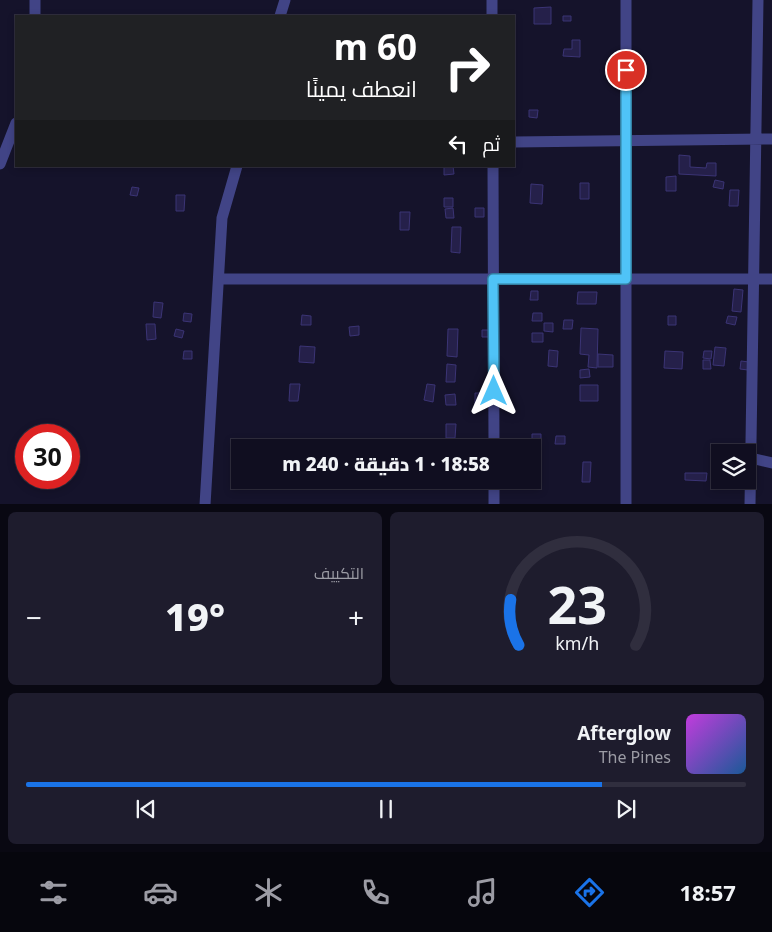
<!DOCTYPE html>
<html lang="ar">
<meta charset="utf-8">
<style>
:root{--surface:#100e20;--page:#1e1c2d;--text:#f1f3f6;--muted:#9c9ca5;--line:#302e3e;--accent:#1a73e8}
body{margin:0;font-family:"Noto Sans",Cairo,sans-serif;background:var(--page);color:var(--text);direction:rtl;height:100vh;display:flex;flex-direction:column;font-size:19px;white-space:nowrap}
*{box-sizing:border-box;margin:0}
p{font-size:16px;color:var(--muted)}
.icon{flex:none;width:28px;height:28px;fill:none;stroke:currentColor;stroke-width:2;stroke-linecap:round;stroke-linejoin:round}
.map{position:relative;height:504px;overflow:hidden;direction:ltr}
.sheet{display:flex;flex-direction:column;gap:8px;padding:8px;background:#090812;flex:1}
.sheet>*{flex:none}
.top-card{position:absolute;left:15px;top:15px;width:500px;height:152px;border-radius:0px;box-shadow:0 2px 8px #0003,0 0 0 1px var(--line);direction:rtl;background:#202124;color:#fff;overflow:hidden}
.buttons{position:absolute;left:711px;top:444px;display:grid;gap:10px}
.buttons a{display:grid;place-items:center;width:45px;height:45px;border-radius:0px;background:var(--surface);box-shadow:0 2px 8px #0003,0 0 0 1px var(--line);font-size:25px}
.speed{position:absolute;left:15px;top:424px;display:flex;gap:10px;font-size:25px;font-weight:700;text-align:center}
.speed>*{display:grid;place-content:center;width:65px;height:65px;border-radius:50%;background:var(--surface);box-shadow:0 2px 8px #0003,0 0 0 1px var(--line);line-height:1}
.speed .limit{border:8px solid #d22;background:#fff;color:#111}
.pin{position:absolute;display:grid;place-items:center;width:42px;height:42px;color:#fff;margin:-21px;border:2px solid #fff;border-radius:50%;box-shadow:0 1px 5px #0007}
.me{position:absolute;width:55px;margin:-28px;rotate:0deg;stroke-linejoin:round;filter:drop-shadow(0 0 4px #0008)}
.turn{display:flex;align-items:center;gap:18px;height:105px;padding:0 15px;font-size:22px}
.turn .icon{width:65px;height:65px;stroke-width:2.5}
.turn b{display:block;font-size:35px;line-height:42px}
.then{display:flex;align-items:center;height:48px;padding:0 15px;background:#0003;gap:10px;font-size:19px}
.big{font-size:38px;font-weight:800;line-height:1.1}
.sheet .widget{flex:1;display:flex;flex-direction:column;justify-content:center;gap:8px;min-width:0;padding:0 18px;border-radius:8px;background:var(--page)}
.sheet .dial{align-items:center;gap:0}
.dial svg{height:130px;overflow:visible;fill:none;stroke:var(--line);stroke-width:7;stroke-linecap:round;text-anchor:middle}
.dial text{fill:var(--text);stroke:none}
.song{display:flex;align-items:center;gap:15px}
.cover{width:60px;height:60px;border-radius:8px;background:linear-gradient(135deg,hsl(290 70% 55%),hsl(210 70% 35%))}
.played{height:5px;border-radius:2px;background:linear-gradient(90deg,var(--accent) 80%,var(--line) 80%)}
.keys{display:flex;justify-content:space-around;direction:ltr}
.heat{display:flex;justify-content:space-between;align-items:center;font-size:28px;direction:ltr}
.sheet .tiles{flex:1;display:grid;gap:8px;grid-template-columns:1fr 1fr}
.widget:last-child{grid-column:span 2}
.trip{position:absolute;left:231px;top:439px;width:310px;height:50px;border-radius:0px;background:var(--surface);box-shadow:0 2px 8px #0003,0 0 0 1px var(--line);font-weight:800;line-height:50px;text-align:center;direction:rtl}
.menu{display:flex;height:80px;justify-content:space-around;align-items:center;background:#06060d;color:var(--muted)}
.menu .icon{width:35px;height:35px}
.menu .current{color:var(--accent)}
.menu b{font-size:22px;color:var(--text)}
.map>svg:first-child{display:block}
</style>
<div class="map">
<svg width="772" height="505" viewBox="0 0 772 505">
<rect width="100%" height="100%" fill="#15132b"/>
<path fill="#25204a" stroke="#3b3475" d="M551,7V24H534V8Z
M563,16H571V21H563Z
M572,40H580V57L563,56L564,49H572Z
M529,110H538L537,118L529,117Z
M679,155L690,156V167L706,168L707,163H716V176L679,174Z
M453,166L454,174L444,175V167Z
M676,176V191H666V177Z
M715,180L724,182L723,189L713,187Z
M580,183H589V199H580Z
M531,184L543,185L542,204L530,203Z
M132,187L139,188L137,196L130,195Z
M730,190H739L738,206H729Z
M176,195H185L184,211H176Z
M444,198H453V207H444Z
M453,208L454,218H446L445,209Z
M475,208H484V217H475Z
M400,212H410L409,230H400Z
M452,227H461L460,253L451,252Z
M734,289L743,290L741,312L732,311Z
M531,291H538V300H530Z
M578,292H597L596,304H577Z
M154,302L163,303L161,318L153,317Z
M184,313L192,314L191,322L183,321Z
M533,313H542V321H532Z
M302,315L311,316V325H301Z
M668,316H676V325H668Z
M728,316L737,317L735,325L726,323Z
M564,320H573L572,329H563Z
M544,323H553V332L544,331Z
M146,324H155L156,339L147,340Z
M359,326V335L350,336L349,327Z
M581,328L598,329L597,368L588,367L589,355L580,354Z
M176,329L184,331L182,338L174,336Z
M448,329H458L457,357L447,356Z
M482,330H493V337H482Z
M532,333H543V342H532Z
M300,346L315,347L314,363L299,362Z
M715,347L726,348L724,366L713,365Z
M549,350L558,351L557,367L548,366Z
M184,351H192V359H183Z
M665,351L683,352L682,369L664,368Z
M704,351H712L711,359L703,358Z
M598,354L613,355V367H598Z
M703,360H710L711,369H703Z
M741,361L749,362L748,370L740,369Z
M447,364L456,365L455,382H446Z
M589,369L590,377L580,378V370Z
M290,384H300L298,401H289Z
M427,384L435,385L433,402L424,400Z
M580,385H598V401H580Z
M475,393H492L491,405H475Z
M455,394L456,405H446L445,395Z
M446,424H456L455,438H446Z
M532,434H541V443L532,444Z
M556,436H565V444H555Z
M583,462H591L590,482H582Z
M685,473H707L706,481L685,480Z"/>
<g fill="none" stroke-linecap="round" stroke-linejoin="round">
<path stroke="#414486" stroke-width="11" d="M492,0V16
M35,16V0
M280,16L285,0
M514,142L772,139
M0,164L16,123
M493,166L494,448
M219,279H772
M751,458L772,463
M494,480V505
M205,505L222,218L237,166
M626,505V0
M750,505L758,0"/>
</g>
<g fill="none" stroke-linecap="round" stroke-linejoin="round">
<g stroke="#337fa1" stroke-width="12">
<path id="route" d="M494,391L493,279H626V70"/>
</g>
<use href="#route" stroke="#4fc3f7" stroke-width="9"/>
</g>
</svg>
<div class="buttons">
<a><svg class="icon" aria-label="layers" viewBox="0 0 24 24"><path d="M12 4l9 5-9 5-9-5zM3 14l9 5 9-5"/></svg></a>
</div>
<div class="speed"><div class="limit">30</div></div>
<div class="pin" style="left:626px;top:70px;background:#d93025"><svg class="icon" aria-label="arrive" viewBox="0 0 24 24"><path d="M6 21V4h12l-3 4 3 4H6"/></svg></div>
<svg class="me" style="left:494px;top:391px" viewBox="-20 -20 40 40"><path d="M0-17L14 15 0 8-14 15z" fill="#4fc3f7" stroke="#fff" stroke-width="4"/></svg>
<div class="trip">18:58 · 1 دقيقة · 240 m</div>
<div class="top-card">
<div class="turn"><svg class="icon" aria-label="right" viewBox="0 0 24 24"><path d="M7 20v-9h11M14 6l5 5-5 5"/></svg><div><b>60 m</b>انعطف يمينًا</div></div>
<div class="then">ثم<svg class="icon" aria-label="left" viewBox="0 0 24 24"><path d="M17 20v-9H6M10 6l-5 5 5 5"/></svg></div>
</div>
</div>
<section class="sheet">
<div class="tiles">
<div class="widget dial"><svg viewBox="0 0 100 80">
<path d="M14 69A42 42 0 1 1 86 69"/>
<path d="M14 69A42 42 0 0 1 9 41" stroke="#1a73e8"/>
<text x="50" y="56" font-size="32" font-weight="700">23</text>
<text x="50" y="72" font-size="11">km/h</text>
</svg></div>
<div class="widget"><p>التكييف</p>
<div class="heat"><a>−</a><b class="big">19°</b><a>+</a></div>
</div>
<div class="widget">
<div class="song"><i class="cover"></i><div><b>Afterglow</b><p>The Pines</p></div></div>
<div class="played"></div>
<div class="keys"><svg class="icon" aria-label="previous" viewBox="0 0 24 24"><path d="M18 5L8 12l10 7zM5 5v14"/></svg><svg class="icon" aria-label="pause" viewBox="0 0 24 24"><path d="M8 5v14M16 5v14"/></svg><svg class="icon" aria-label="next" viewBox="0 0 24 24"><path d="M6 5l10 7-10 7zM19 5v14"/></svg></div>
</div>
</div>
</section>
<nav class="menu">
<b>18:57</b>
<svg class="icon current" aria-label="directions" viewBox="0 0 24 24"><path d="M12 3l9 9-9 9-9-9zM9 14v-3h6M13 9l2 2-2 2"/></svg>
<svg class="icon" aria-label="music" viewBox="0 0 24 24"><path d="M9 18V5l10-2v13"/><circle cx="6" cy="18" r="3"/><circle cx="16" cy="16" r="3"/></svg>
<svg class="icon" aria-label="phone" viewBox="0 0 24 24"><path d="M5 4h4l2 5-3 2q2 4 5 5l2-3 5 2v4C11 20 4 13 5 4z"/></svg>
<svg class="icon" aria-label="climate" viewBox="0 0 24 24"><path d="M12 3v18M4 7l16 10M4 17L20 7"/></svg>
<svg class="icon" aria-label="car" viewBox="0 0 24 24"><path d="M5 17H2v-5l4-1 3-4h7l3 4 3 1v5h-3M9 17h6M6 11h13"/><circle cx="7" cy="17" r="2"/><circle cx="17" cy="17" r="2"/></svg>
<svg class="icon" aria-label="filters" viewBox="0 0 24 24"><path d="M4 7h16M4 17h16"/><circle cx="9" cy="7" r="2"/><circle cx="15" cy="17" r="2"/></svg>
</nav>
